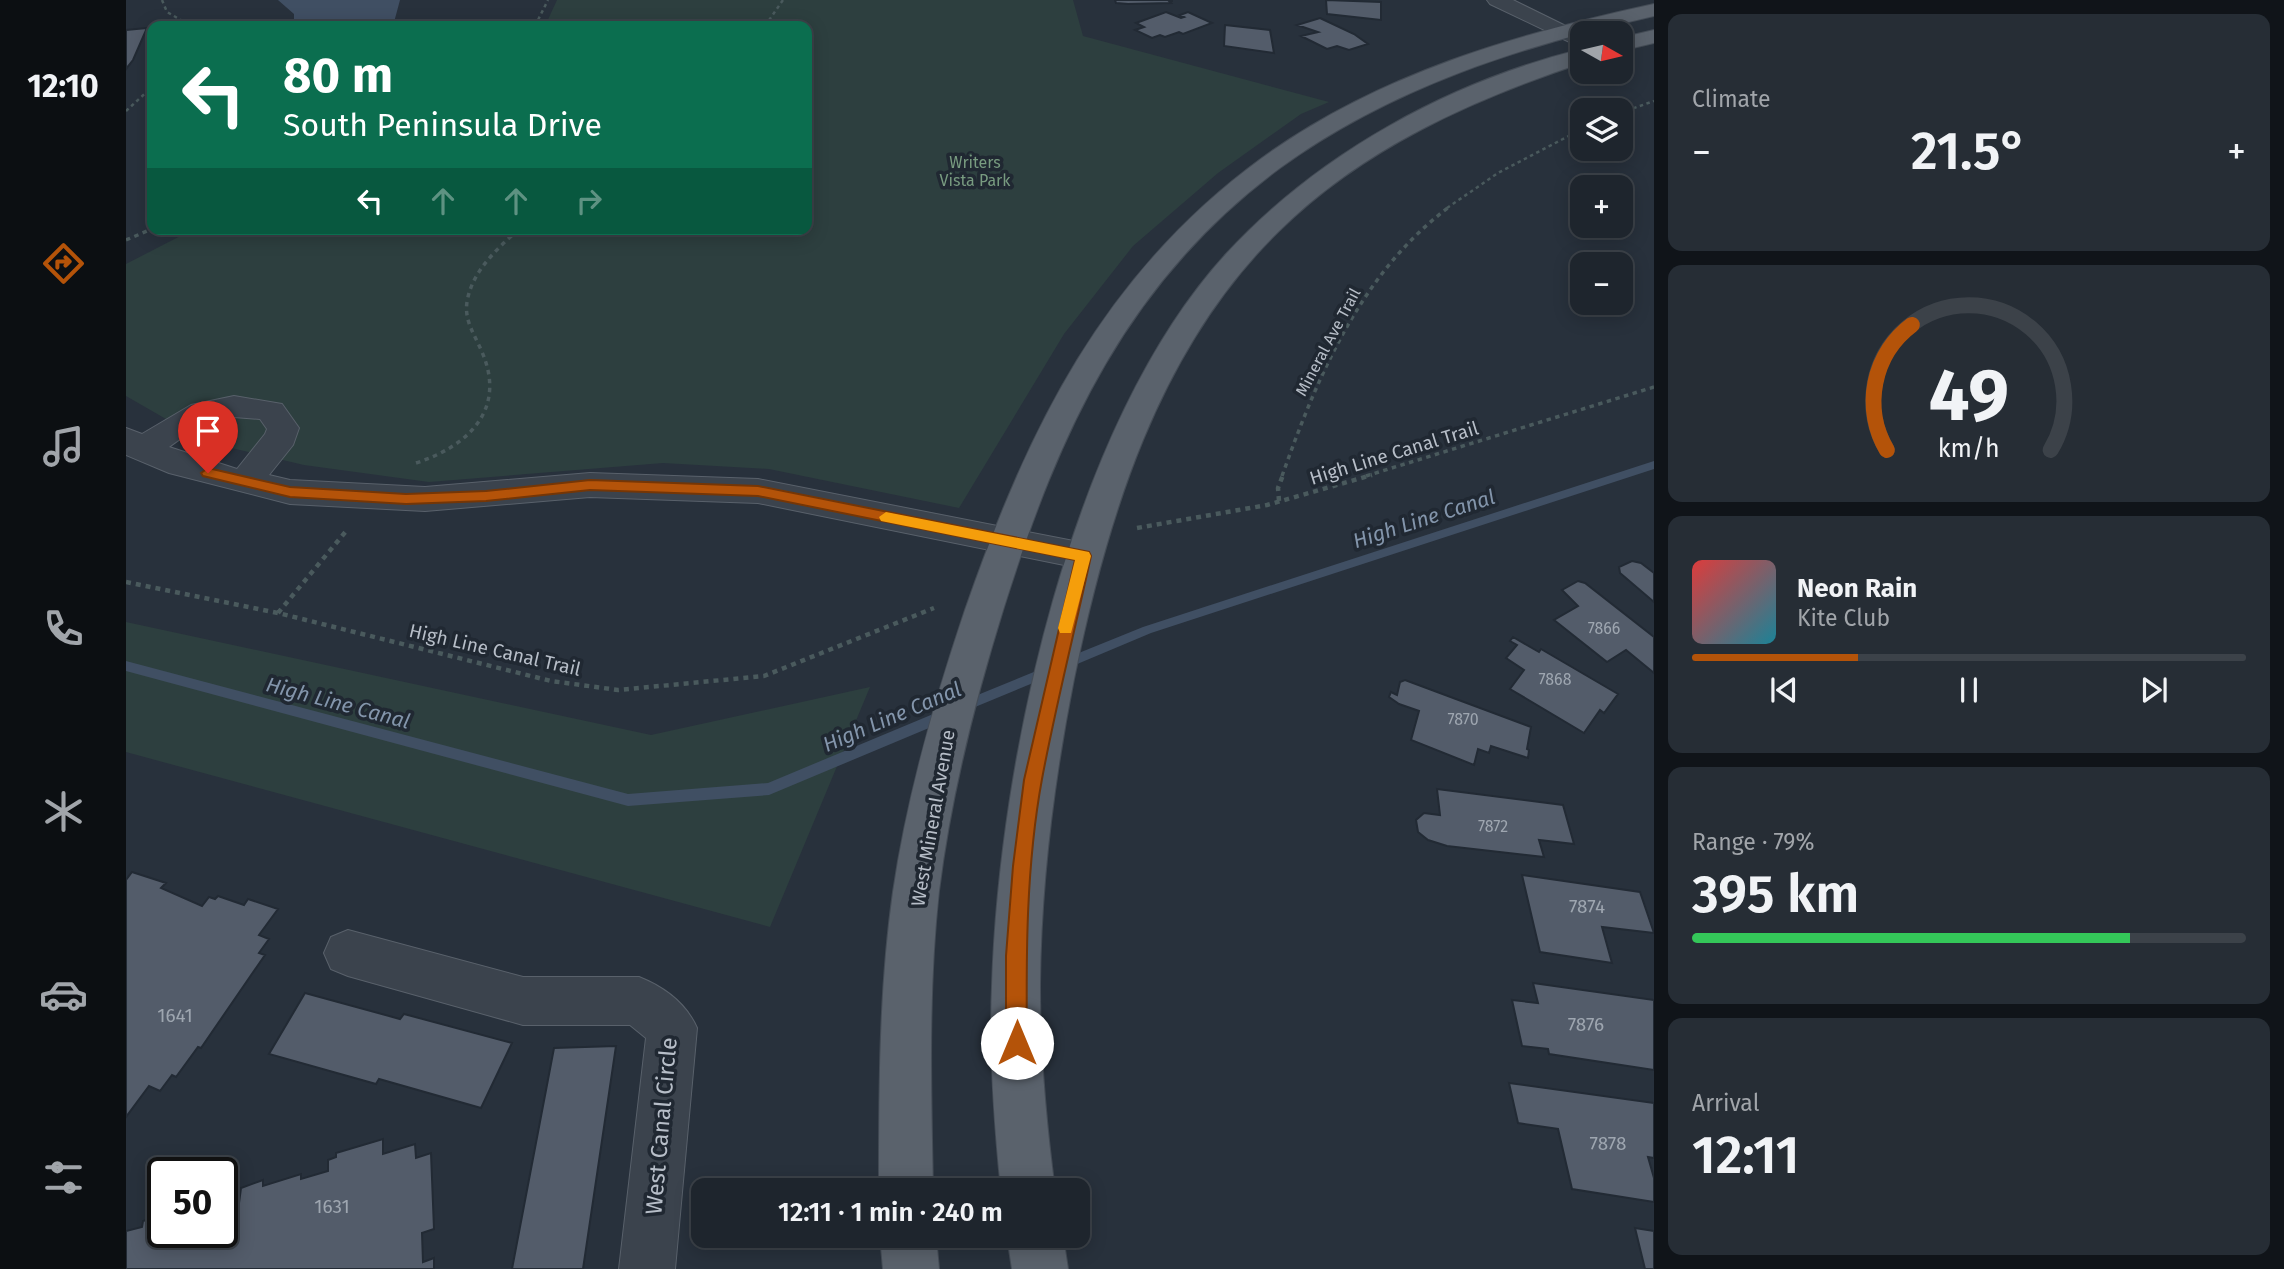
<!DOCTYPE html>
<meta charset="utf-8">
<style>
:root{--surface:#1e252d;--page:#262d35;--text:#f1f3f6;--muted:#a1a5aa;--line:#3c4249;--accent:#b45309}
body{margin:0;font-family:"Fira Sans",sans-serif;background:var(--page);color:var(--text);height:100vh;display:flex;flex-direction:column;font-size:26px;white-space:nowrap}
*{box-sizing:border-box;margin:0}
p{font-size:23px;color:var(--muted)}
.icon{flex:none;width:38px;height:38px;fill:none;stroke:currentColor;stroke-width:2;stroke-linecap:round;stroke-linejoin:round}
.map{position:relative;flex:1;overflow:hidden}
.sheet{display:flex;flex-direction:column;gap:14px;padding:14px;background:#101419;width:630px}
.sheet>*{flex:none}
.top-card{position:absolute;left:21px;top:21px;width:665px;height:214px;border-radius:14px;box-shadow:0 4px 18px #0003,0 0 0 2px var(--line);background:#0b6e4f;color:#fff;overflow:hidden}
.needle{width:46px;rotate:98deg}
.buttons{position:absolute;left:1444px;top:21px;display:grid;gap:14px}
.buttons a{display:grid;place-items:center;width:63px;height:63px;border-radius:14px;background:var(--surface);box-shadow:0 4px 18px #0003,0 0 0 2px var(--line);font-size:35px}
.speed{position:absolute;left:21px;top:1157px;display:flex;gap:14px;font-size:35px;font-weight:700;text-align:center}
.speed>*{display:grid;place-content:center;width:91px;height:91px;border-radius:50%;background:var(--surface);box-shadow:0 4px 18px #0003,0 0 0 2px var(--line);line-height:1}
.speed .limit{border:4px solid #111;border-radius:10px;background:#fff;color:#111}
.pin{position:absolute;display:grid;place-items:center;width:60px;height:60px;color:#fff;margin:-72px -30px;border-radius:50% 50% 50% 0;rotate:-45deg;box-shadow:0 0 7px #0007}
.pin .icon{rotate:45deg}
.me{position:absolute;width:77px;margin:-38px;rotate:0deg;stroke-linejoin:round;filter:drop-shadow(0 0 5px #0008)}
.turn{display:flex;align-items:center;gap:24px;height:147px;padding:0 21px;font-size:32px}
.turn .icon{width:91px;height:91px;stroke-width:2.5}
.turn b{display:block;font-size:49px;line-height:60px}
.lanes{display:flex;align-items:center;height:66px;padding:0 21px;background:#0003;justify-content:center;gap:35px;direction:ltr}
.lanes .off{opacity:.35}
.big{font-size:52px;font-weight:600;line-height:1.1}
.sheet .card{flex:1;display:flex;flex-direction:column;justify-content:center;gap:10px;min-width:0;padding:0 24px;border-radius:14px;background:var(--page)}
.sheet .dial{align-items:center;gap:0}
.dial svg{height:182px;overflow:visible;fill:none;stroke:var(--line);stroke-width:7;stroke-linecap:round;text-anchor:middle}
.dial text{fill:var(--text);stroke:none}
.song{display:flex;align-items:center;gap:21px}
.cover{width:84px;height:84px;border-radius:10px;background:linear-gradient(135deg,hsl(0 70% 55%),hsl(190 70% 35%))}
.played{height:7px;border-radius:4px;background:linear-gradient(90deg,var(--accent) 30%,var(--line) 30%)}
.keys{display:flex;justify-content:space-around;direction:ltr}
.heat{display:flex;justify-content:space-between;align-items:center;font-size:38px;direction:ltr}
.charge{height:10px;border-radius:5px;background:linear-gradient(90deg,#34c759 79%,var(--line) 0)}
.trip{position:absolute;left:565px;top:1178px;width:399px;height:70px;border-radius:14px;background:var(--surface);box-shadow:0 4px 18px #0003,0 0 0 2px var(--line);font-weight:600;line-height:70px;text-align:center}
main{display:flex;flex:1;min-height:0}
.tab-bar{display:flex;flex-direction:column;width:126px;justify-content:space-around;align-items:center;background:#0c0f12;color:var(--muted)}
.tab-bar .icon{width:49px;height:49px}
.tab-bar .selected{color:var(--accent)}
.tab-bar b{font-size:32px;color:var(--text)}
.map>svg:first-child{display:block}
</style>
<main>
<nav class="tab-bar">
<b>12:10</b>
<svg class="icon selected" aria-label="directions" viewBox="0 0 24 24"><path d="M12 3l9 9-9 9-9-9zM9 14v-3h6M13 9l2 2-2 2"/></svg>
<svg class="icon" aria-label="music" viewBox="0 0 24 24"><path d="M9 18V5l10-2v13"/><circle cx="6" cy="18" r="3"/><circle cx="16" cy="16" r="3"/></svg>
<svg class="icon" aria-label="phone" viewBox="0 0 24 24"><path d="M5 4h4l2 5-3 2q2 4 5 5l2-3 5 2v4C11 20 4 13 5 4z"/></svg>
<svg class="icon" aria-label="climate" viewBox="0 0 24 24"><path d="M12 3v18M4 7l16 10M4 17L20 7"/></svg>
<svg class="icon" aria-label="car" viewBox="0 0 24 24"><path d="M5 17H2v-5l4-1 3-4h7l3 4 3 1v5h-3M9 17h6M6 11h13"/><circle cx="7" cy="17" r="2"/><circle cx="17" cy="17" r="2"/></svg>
<svg class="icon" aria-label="filters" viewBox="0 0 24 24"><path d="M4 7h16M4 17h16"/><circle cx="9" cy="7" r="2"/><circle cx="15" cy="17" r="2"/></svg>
</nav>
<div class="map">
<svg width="1528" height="1269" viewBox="0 0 1528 1269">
<rect width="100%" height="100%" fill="#28313c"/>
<path fill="#2d3f3f" d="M431,0H947L957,36L1203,102L1175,114L1092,173L1007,246L938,334L833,508L643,469L537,463L303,482L178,465L80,442L0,396V264L68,229H681V26H419Z
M0,622L525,735L744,687L644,927L0,752Z"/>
<path fill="#404f63" d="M152,0H274L267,26H168V14Z"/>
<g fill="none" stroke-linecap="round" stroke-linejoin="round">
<path fill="#404f63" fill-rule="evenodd" d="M1528,461V469L1025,633L937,670L933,669L931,665L933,661L1017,627Z
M0,661L502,794L642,783L812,712L817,711L822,712L823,716L822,720L643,795L502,806L0,671Z
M920,667L924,668L926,672L924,676L837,712L832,711L831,707L832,703Z"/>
</g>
<path fill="#535c6a" stroke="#222a34" stroke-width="2" d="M989,0H1046V1H1043L1045,3L1002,4L990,3Z
M1200,0L1255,2V20L1201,14Z
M1040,12L1055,18L1058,17L1054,15L1062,12L1086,23L1057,34L1053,32L1039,37L1034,35L1026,38L1009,30L1018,27L1010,23Z
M1194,18L1228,34L1242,44L1223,50L1211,46L1201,49L1175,36L1192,32L1171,25Z
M1099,25L1144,30L1148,53L1098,46Z
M21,28L7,60L0,69V30Z
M1506,561L1515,563L1528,573V602L1494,573L1493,567Z
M1452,581L1459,583L1528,637V673L1500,650L1481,662L1428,620L1452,606L1436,590Z
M1387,637L1413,652L1415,649L1492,694L1478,713L1474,710L1458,733L1384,689L1398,670L1380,658L1391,645L1384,641Z
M1279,680L1405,727L1401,749L1403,750L1402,758L1365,746L1363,753L1352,749L1348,765L1285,740L1293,711L1273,704L1263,697L1265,692L1271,695L1274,682Z
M1311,789L1437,805L1448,844L1413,840L1418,857L1321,846L1302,840L1292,832L1290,820L1298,813L1314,815Z
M6,872L40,883L35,888L76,906L83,897L89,899L92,896L118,905L122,899L152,909L133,935L143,939L133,953L139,955L75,1048L72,1047L50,1077L46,1075L34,1091L23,1086L0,1117V880Z
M1396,875L1514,892L1528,933L1476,927L1486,963L1414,952Z
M1407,983L1528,1000V1070L1423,1054L1422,1049L1396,1046L1386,1000L1412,1003Z
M179,993L274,1019L278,1014L386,1043L355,1108L253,1079L250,1084L143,1054Z
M490,1046L457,1269H386L428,1048Z
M1383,1083L1528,1103V1158L1522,1157L1528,1178V1202L1446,1189L1432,1129L1392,1123Z
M257,1139V1154L289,1144L290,1158L305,1153L308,1229L296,1233L297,1262L308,1258V1269H0V1231L16,1227L17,1221L37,1215V1232H96V1209L113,1203L115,1188L137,1180V1186L175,1174V1179L202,1171V1160L210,1157V1153Z
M1509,1228L1528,1231V1269H1519Z"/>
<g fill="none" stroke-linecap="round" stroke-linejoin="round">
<g stroke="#59616b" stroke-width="2">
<path id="minor" d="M1361,0H1387L1456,34V48L1364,4Z
M108,396L156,404L173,428L167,445L143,475L164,480L299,487L464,473L632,479L958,543L971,546L976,556L971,566L958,569L632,503L464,497L299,511L164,504L43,473L0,455V428L16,434L65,405ZM108,417L134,419L141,429L139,434L111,469L43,447C63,432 82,420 108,417Z
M222,930L397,977H513C538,987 560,1003 571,1028L549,1269H493L520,1038L504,1025H397L222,976L205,969L198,953L205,937Z"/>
</g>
<g stroke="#444c56" stroke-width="2">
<path id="major" d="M1528,4V16C1395,46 1266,87 1154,168C1001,281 933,432 878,607C849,700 825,795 813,891C802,990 805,1090 807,1190H753C753,1091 753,990 767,892C781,796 808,702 839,610C902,429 977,274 1136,158C1252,74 1390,34 1528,4Z
M1528,30V43L1494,51V38Z
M1456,49V63C1346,100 1237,148 1153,231C1032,349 981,518 948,679C928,780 915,882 914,985C914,1054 920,1122 929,1190H875C868,1122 863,1055 866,986C873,761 945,423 1100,254C1193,153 1323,82 1456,49Z
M754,1236H810L813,1269H757Z
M881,1236H937L942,1269H886Z"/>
</g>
<path stroke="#4a5a5d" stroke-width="2.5" stroke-dasharray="3.5 3.5" stroke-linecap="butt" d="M36,0L41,12L65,26
M409,26L422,0
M639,26L657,0
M0,111L26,87
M1494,113L1528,101
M1321,208L1372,173L1456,129"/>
<path stroke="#4a5a5d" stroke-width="3.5" stroke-dasharray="4.5 4.5" stroke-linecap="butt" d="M0,240L26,229
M290,463C342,446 381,410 356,352C349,335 338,321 341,302C346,271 371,249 393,229
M1156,476C1192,375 1235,273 1323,207
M1240,476L1528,387"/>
<path stroke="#4a5a5d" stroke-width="4.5" stroke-dasharray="5 5" stroke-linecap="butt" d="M1153,501L1152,488L1157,475
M1011,528L1141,505L1246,475
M0,582L152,613L425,681L492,690L638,676L808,608
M152,613L221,530"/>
<use href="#minor" fill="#3b434d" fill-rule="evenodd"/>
<use href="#major" fill="#5a626c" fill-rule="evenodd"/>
</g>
<path fill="#b45309" stroke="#753606" stroke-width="2" d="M82,468L164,487L280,494L360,491L464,480L632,486L963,552L965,556C949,630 930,704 916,779C900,866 900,956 901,1043L898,1051L891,1054L883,1051L880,1043V956L887,866L898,780L949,560L632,496L464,490L360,501L280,504L164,497L77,476L75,473Z"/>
<path fill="#f59e0b" d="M760,512L963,552L965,556L945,633H934L932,628L949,560L755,521L753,517Z"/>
<g text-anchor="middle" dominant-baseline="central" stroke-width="7" stroke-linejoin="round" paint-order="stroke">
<g font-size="16" fill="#789b80" stroke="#202832">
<text x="849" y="162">Writers<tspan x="849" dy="18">Vista Park</tspan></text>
</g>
<g font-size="16" fill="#b7bec8" stroke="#202832">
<text transform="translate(1202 342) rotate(-62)">Mineral Ave Trail</text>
</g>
<g font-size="16" fill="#9ea6b0">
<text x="1478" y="628">7866</text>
<text x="1429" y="679">7868</text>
<text x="1337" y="719">7870</text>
<text x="1367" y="826">7872</text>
</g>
<g font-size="19" fill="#b7bec8" stroke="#202832">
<text transform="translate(1268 453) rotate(-17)">High Line Canal Trail</text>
<text transform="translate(369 650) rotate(13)">High Line Canal Trail</text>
<text transform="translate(807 818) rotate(-80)">West Mineral Avenue</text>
</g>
<g font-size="19" fill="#9ea6b0">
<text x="1461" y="906">7874</text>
<text x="49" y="1015">1641</text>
<text x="1460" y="1024">7876</text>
<text x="1482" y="1143">7878</text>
<text x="206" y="1206">1631</text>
</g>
<g font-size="21" font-style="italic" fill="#8395ab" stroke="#202832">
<text transform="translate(1298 519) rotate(-18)">High Line Canal</text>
<text transform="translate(212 703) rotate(15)">High Line Canal</text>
<text transform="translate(766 717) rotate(-23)">High Line Canal</text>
</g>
<g font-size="23" fill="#b7bec8" stroke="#202832">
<text transform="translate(535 1126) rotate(-85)">West Canal Circle</text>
</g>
</g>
</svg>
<div class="buttons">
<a><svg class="needle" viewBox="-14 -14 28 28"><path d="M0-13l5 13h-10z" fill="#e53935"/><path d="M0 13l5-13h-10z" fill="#a1a5aa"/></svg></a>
<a><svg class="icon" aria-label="layers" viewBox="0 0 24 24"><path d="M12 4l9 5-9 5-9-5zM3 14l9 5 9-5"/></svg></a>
<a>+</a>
<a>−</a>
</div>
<div class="speed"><div class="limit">50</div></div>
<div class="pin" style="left:82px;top:473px;background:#d93025"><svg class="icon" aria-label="arrive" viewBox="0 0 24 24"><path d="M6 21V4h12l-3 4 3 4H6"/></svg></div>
<svg class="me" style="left:891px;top:1043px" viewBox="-20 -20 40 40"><circle r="19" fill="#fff"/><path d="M0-13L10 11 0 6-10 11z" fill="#b45309"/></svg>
<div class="trip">12:11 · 1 min · 240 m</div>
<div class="top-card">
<div class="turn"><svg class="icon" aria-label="left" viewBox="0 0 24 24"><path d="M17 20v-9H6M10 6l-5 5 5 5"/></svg><div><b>80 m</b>South Peninsula Drive</div></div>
<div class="lanes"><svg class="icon" aria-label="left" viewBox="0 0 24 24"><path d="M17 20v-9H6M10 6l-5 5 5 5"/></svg><svg class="icon off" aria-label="ahead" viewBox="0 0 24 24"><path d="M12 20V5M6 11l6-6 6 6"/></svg><svg class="icon off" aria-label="ahead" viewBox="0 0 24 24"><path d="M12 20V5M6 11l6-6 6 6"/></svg><svg class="icon off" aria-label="right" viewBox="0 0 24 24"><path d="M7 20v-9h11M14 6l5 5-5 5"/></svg></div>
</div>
</div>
<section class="sheet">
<div class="card"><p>Climate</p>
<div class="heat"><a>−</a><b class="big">21.5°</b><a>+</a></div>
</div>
<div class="card dial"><svg viewBox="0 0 100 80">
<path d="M14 69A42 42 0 1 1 86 69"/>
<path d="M14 69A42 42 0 0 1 25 14" stroke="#b45309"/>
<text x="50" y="56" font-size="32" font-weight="700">49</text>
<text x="50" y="72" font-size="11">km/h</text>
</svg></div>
<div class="card">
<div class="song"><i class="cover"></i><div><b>Neon Rain</b><p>Kite Club</p></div></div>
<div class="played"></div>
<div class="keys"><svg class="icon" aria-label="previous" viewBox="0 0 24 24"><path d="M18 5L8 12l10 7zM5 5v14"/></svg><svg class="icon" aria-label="pause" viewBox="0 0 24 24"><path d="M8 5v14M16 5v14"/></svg><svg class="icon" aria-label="next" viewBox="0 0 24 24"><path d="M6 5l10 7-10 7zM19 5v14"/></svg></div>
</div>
<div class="card"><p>Range · 79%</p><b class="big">395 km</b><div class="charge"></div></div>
<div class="card"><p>Arrival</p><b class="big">12:11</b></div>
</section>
</main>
